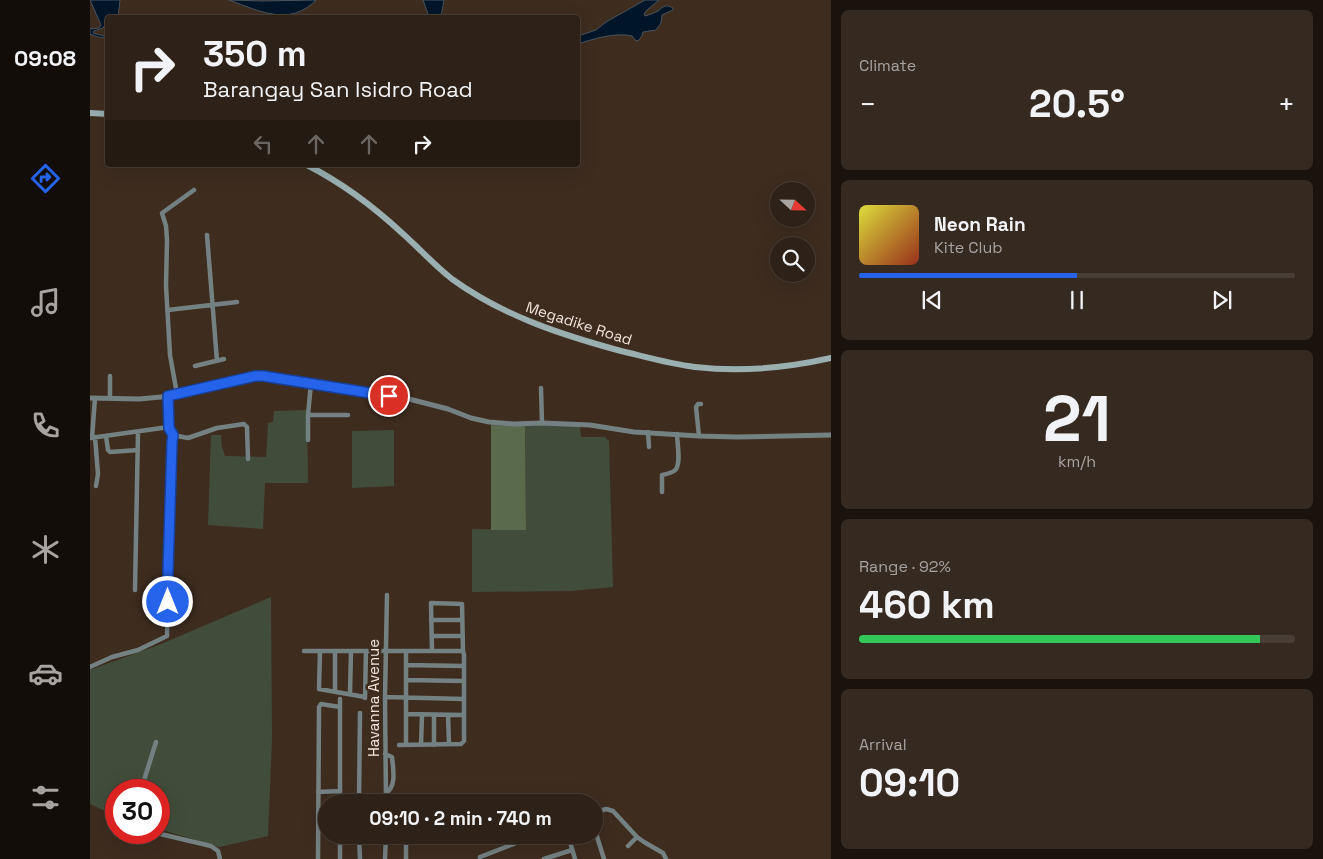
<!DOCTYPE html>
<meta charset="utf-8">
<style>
:root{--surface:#2e2117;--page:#362920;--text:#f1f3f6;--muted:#a7a3a1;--line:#493e36;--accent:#2563eb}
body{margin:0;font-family:"Space Grotesk",sans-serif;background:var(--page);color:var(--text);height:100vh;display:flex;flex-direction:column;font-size:19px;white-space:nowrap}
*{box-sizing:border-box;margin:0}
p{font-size:16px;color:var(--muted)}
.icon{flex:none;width:28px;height:28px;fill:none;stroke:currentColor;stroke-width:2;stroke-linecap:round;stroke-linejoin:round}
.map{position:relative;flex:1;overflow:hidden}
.details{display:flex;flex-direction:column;gap:10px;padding:10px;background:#19120d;width:492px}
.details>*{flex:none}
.hud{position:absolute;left:15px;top:15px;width:475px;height:152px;border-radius:5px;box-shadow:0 5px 20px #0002,0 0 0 1px var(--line);background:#2e2117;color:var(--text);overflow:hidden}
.needle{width:32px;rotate:112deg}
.buttons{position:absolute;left:680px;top:182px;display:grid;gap:10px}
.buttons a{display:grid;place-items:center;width:45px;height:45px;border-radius:50%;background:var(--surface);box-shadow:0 5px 20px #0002,0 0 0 1px var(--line);font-size:25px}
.speed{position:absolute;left:15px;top:779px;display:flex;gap:10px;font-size:25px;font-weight:700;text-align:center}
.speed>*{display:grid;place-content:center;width:65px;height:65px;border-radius:50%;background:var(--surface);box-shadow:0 5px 20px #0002,0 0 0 1px var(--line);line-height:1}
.speed .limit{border:8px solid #d22;background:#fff;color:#111}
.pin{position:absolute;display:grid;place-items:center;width:42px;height:42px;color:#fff;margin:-21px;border:2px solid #fff;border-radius:50%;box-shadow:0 1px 5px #0007}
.me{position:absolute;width:55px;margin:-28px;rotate:0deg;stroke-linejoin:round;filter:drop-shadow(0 0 4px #0008)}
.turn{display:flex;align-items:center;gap:18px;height:105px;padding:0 15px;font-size:22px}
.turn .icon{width:65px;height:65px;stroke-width:2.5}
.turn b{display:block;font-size:35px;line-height:42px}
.lanes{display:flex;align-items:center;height:48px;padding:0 15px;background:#0003;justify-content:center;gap:25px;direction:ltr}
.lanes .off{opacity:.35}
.big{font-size:38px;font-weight:800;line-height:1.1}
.details .card{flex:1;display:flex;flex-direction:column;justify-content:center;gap:8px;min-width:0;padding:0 18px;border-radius:8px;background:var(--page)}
.details .dial{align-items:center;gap:0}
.dial b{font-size:65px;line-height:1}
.song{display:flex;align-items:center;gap:15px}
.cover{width:60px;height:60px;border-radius:8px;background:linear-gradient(135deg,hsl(60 70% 55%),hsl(10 70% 35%))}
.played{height:5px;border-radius:2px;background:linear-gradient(90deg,var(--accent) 50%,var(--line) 50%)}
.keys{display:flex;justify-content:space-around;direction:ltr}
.heat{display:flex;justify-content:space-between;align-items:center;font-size:28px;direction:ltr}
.charge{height:8px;border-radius:4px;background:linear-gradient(90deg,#34c759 92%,var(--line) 0)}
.trip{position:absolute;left:228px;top:794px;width:285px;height:50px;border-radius:25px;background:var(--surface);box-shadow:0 5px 20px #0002,0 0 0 1px var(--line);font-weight:800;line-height:50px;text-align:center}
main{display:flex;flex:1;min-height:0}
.dock{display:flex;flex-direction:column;width:90px;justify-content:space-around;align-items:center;background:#120d09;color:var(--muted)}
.dock .icon{width:35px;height:35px}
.dock .active{color:var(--accent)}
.dock b{font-size:22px;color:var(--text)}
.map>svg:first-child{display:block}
</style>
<main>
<nav class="dock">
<b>09:08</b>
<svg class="icon active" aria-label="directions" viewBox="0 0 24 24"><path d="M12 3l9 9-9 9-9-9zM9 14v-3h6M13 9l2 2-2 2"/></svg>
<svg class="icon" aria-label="music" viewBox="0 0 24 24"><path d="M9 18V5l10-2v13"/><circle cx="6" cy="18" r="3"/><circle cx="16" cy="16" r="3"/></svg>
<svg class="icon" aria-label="phone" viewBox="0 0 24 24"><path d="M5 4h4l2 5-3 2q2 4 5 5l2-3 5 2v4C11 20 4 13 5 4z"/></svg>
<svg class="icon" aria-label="climate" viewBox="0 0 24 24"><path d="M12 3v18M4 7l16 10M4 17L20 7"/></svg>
<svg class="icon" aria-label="car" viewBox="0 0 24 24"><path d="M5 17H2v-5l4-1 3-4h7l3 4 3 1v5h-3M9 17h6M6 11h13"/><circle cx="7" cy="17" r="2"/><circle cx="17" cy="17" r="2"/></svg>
<svg class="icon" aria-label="filters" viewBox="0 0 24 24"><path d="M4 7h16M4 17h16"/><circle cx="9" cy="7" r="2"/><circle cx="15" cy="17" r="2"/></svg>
</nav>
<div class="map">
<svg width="741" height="859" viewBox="0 0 741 859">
<rect width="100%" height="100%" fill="#3e2c1f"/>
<path fill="#414d3a" d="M217,410L218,483H175L173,529L118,525L121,435H131L132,447L135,456L176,457L178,423L183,422L184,411Z
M458,425L490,426L491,437H515L519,441L523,587L481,591L382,592V529L436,530L435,426Z
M304,430V486L262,488V431Z
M181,597L182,739L178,836L129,847L69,829V790H26V816L0,804V670L71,644Z"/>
<path fill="#596a4d" d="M401,425L435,426L436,530H401Z"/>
<path fill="#001628" stroke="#48545e" d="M0,0H30L28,17L18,18L17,19L15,20V25L13,28L4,31L3,33L14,36L17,24V37C11,39 6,36 0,34V28L2,29L9,28L11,25Z
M139,0L173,1L226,0C200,27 169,11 139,0Z
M333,0H354L351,17H339Z
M555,0H569L557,10L554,14L555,16C559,15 564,13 568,11C574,6 576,4 583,8V10L572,15L571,23L566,30L553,32L552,36L548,41L545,40L542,36C526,32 503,39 488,44V36L506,30L516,22Z"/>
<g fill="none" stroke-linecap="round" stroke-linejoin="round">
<path stroke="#748182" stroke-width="4.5" d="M117,235L127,361
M78,310L147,302
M105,366L134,359
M20,376V398
M451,388L452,423
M87,394L80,355L76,286L77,240L76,226L72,213L104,190
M218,415H258
M558,432L559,447
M83,435L98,438L127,428L154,424L157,427L158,459
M16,436L18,450L20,452L48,450
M609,436L606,407L608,404H611
M5,437L8,474L6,486
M0,438L79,427
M2,438L5,398
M218,440V415L221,383
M572,492V475C576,474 581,473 584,471C592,467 587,442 587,434
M45,590L48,432
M341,620H372
M342,636H372
M214,651H373
M230,651L229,689L275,697
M316,665L374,666
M0,667L22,657L48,650L77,636L82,441L83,435L79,427L78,396
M316,680L374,681
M245,691V651
M260,694L261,651
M295,697L374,699
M275,698L276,651
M316,714L374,715
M344,715V745
M358,715L359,744
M309,745L371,744L374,741V655L373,651L372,604L341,603L342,651
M316,745V651
M331,745L332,715
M295,754L302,757C303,768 307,786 296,793
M51,790L66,742
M228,792L250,791
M250,802V699
M269,802L270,713
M296,802L295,697L297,595
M504,813L516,809L523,811L547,837L554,842L573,853L576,859
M504,827L514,859
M62,832L121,846L128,851L130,859
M250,835V859
M269,835L270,859
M312,835L316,838V859
M478,835L485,859
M538,846L547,837
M228,859L229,707L231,704L250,707
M295,859L296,835
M390,859V857L447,835
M454,859L482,850"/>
<path stroke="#748182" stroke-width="5" d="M0,398L49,399L71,397L165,376H173L319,399L358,409L381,418L399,422L424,424L452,423L500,425L544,432L609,436L647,437L741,435"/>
<path stroke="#99afb0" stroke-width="6" d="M0,113L18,114
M217,165C252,183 283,206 312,233C329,248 344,265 362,279C413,316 472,335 531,351C556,357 580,364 605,367C650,372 697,368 741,358"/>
</g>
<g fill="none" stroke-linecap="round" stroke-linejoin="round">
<g stroke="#184099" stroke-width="12">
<path id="route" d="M78,602V571L82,442L83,435L79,428L78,396L165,376H173L299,396"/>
</g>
<use href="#route" stroke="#2563eb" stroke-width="9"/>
</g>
<g text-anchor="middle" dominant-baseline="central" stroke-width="5" stroke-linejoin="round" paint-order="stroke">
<g font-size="15" fill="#f0e3db" stroke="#3e2c1f">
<text transform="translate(489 323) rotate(18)">Megadike Road</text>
<text transform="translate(283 698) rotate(-90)">Havanna Avenue</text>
</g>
</g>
</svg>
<div class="buttons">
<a><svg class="needle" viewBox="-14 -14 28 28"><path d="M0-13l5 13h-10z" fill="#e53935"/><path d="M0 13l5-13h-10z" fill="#a7a3a1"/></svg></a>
<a><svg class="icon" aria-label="search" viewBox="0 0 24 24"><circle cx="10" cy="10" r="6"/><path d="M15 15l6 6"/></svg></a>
</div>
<div class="speed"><div class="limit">30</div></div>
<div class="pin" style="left:299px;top:396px;background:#d93025"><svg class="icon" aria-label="arrive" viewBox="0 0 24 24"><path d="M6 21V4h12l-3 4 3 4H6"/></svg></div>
<svg class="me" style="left:78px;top:602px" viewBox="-20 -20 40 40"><circle r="17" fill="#2563eb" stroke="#fff" stroke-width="3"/><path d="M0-11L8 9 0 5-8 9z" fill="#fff"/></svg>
<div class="trip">09:10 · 2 min · 740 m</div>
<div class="hud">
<div class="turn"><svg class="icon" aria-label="right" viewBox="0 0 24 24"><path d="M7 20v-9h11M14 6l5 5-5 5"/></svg><div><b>350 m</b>Barangay San Isidro Road</div></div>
<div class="lanes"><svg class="icon off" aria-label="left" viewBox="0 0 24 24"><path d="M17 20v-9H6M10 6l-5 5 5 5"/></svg><svg class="icon off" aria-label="ahead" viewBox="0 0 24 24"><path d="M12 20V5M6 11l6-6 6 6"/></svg><svg class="icon off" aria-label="ahead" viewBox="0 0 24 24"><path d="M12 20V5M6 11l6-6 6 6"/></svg><svg class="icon" aria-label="right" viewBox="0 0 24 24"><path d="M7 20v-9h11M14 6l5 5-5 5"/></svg></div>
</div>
</div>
<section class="details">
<div class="card"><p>Climate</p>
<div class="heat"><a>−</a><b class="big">20.5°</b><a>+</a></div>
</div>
<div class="card">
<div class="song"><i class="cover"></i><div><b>Neon Rain</b><p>Kite Club</p></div></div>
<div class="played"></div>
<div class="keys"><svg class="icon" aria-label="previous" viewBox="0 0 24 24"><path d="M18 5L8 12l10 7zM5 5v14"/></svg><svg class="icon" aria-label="pause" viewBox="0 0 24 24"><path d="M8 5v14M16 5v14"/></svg><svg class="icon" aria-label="next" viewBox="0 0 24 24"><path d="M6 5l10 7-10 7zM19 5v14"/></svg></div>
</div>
<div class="card dial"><b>21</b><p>km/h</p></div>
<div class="card"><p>Range · 92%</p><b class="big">460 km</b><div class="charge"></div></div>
<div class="card"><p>Arrival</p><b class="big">09:10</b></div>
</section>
</main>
